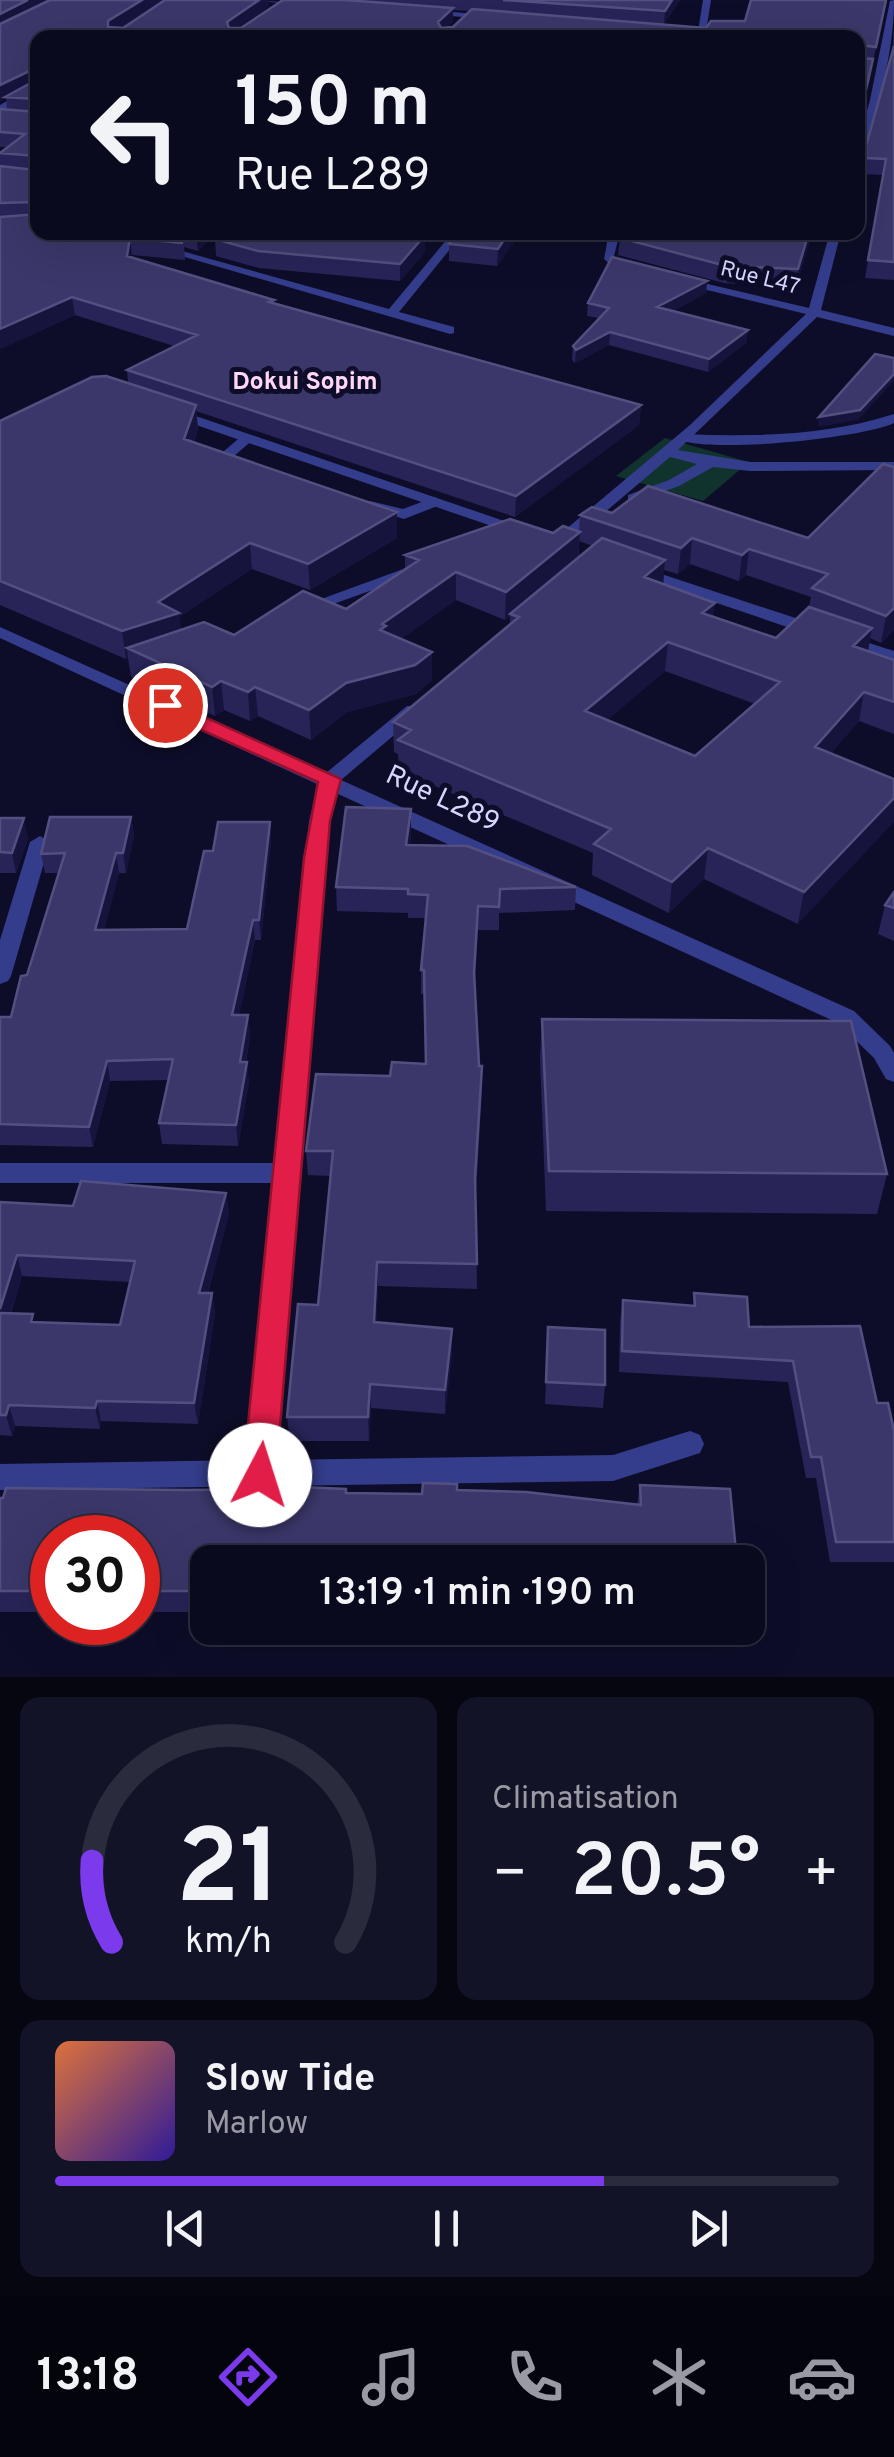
<!DOCTYPE html>
<html lang="fr">
<meta charset="utf-8">
<style>
:root{--surface:#0a0a1f;--page:#131328;--text:#f1f3f6;--muted:#999aa4;--line:#2a2b3d;--accent:#7c3aed}
body{margin:0;font-family:Overpass,sans-serif;background:var(--page);color:var(--text);height:100vh;display:flex;flex-direction:column;font-size:38px;white-space:nowrap}
*{box-sizing:border-box;margin:0}
p{font-size:32px;color:var(--muted)}
.icon{flex:none;width:55px;height:55px;fill:none;stroke:currentColor;stroke-width:2;stroke-linecap:round;stroke-linejoin:round}
.map{position:relative;height:1677px;overflow:hidden}
.details{display:flex;flex-direction:column;gap:20px;padding:20px;background:#060611;flex:1}
.details>*{flex:none}
.guide{position:absolute;left:30px;top:30px;width:835px;height:210px;border-radius:20px;box-shadow:0 10px 40px #0002,0 0 0 2px var(--line);background:#0a0a1f;color:var(--text);overflow:hidden}
.speed{position:absolute;left:30px;top:1515px;display:flex;gap:20px;font-size:50px;font-weight:700;text-align:center}
.speed>*{display:grid;place-content:center;width:130px;height:130px;border-radius:50%;background:var(--surface);box-shadow:0 10px 40px #0002,0 0 0 2px var(--line);line-height:1}
.speed .limit{border:15px solid #d22;background:#fff;color:#111}
.pin{position:absolute;display:grid;place-items:center;width:85px;height:85px;color:#fff;margin:-42px;border:5px solid #fff;border-radius:50%;box-shadow:0 2px 10px #0007}
.me{position:absolute;width:110px;margin:-55px;rotate:5deg;stroke-linejoin:round;filter:drop-shadow(0 0 8px #0008)}
.turn{display:flex;align-items:center;gap:35px;height:210px;padding:0 40px;font-size:45px}
.turn .icon{width:130px;height:130px;stroke-width:2.5}
.turn b{display:block;font-size:70px;line-height:85px}
.big{font-size:75px;font-weight:600;line-height:1.1}
.details .widget{flex:1;display:flex;flex-direction:column;justify-content:center;gap:15px;min-width:0;padding:0 35px;border-radius:20px;background:var(--page)}
.details .dial{align-items:center;gap:0}
.dial svg{height:260px;overflow:visible;fill:none;stroke:var(--line);stroke-width:7;stroke-linecap:round;text-anchor:middle}
.dial text{fill:var(--text);stroke:none}
.song{display:flex;align-items:center;gap:30px}
.cover{width:120px;height:120px;border-radius:15px;background:linear-gradient(135deg,hsl(20 70% 55%),hsl(250 70% 35%))}
.played{height:10px;border-radius:5px;background:linear-gradient(90deg,var(--accent) 70%,var(--line) 70%)}
.keys{display:flex;justify-content:space-around;direction:ltr}
.heat{display:flex;justify-content:space-between;align-items:center;font-size:55px;direction:ltr}
.details .tiles{flex:1;display:grid;gap:20px;grid-template-columns:1fr 1fr}
.widget:last-child{grid-column:span 2}
.trip{position:absolute;left:190px;top:1545px;width:575px;height:100px;border-radius:20px;background:var(--surface);box-shadow:0 10px 40px #0002,0 0 0 2px var(--line);font-weight:600;line-height:100px;text-align:center}
.tabs{display:flex;height:160px;justify-content:space-around;align-items:center;background:#04040c;color:var(--muted)}
.tabs .icon{width:70px;height:70px}
.tabs .on{color:var(--accent)}
.tabs b{font-size:45px;color:var(--text)}
.map>svg:first-child{display:block}
</style>
<div class="map">
<svg width="894" height="1677" viewBox="0 0 894 1677">
<rect width="100%" height="100%" fill="#0e0d29"/>
<path fill="#10332d" d="M665,438L749,462L703,501L616,476Z"/>
<g fill="none" stroke-linecap="round" stroke-linejoin="round">
<path fill="#343d8c" fill-rule="evenodd" d="M894,414V423C863,438 703,455 676,438L683,434C754,437 826,436 894,414Z
M243,435L255,438L234,456L249,466L242,470L217,457Z
M435,497L443,502L440,505L404,519L362,506L370,501L403,509Z"/>
<path fill="#343d8c" fill-rule="evenodd" d="M251,0L311,4L307,6Z
M703,0H711L705,38H697Z
M894,0C894,53 878,106 863,157L858,160V142L870,100L890,1Z
M426,10L491,15L495,17L491,19L423,14Z
M38,83V90L0,112V105Z
M453,232H464L399,312L454,327V333L450,334L154,248L164,246L389,309Z
M609,232H620L614,256L620,261L639,266V270L612,266L604,259Z
M830,232H841L821,310L894,328V336L817,317L678,450L750,462H894V470L750,471L713,467L679,486L638,501H628V495L669,480L697,464L670,457L564,547H552V541L690,425L806,314L678,283V277L809,308Z
M172,408L528,529L531,532L523,537L518,535L167,415V409Z
M417,564L423,566V572L308,613L302,614L294,609Z
M640,567L823,627L825,631L817,636L811,635L634,575V569Z
M0,627L326,773L407,706H419L422,710L419,714L341,780L854,1011L890,1046L894,1053V1082L886,1079L874,1058L838,1023L336,793L329,821L276,1460L613,1455L690,1431L700,1435L704,1444L700,1453L613,1481L0,1490V1464L247,1460L274,1183H0V1163H276L309,821L319,785L0,638Z
M844,635L894,651V662L838,644L835,640L838,636Z
M40,836L50,842L11,976L8,981L0,984V940L30,842Z"/>
</g>
<path fill="#282458" fill-rule="evenodd" d="M0,0H163L121,28L269,6L238,28H241L283,0H680L664,24L609,20L706,28L745,21L751,0H887L863,105V81H858V38H38V232H218L198,251L184,247L185,260L132,255V258L274,300V304L641,405L639,425L515,517L196,411L198,429L194,442L397,538L310,590L252,569L179,617L181,630L234,635L346,609L405,569V555L553,533L579,532L580,515L612,513L808,538L894,467V630L881,643L870,638L868,651L894,660V734L859,721L831,753L798,924L704,879L669,913L592,875L593,853L399,771L398,754L394,752L393,722L510,624V616L505,620L456,600L401,639L432,680L416,694L347,712L311,740L258,716L250,721L224,710L215,716L131,677L128,658L126,659L0,605V421L128,383L127,370L174,346L75,315L0,349V152L6,147H0V109H7L6,98L0,101ZM453,10L470,11L453,27L446,28L453,21ZM579,541L593,546L579,557ZM690,564L739,581L746,575L811,597L809,607L776,638L713,617L663,584L664,570L678,574ZM665,671L755,704L695,756L607,720Z
M894,30V280L865,278L883,175L863,174L866,146L892,52Z
M457,232H521L497,266L449,261V244Z
M812,232L796,287L724,283L618,255L620,238Z
M425,235V252L400,281L259,268L216,256L215,239Z
M707,281L706,293L673,311L748,330L746,343L708,372L609,345L575,363L572,360L573,346L599,318L587,316L588,303Z
M131,817L134,836L126,873H119L104,930L187,929L213,851L270,822L271,841L261,940H255L239,1015H248L250,1036L246,1062L249,1082L238,1146L162,1144L159,1123L168,1080L110,1081L93,1147L0,1145V1017H11L27,975L59,873H45L41,854Z
M0,818L28,839L16,873H0Z
M411,832L410,845L576,887L575,910L499,913V930H478L475,983L482,1090L476,1192L477,1289L378,1286L376,1322L452,1353L445,1414L371,1408L369,1441H290L287,1417L318,1305L330,1176L308,1175L306,1151L390,1076L426,1064L425,994H421V970L426,918H408V913L337,911L336,887Z
M894,892V941L878,934L885,905Z
M542,1019L887,1174L877,1214L546,1211L540,1059Z
M226,1193L229,1214L208,1293H212L215,1314L198,1424L101,1421L100,1429L15,1426L12,1436L0,1435V1202L73,1206ZM22,1276L130,1282L120,1325L35,1322L11,1313Z
M694,1293L877,1403L894,1431V1562H830L816,1478H806L788,1382L619,1372L620,1321L623,1300L693,1306Z
M548,1327L605,1385L603,1408L545,1404Z
M640,1485L737,1562H208V1612H138V1538H52V1612H0V1498L346,1493L422,1494L457,1490L637,1505Z
M459,1628H533L532,1636L459,1635Z"/>
<path fill="#16133d" d="M28,0H55L0,29V14Z
M142,0H163L110,35L108,27V21Z
M259,0H269V6L228,35L227,22Z
M672,0H680L664,24L665,11Z
M453,8V21L438,35V22Z
M38,67V82L0,101V85Z
M198,232H218L198,251L196,234Z
M509,232H521L497,266L498,249Z
M809,232H812L796,287L798,269Z
M425,235V252L400,281V264Z
M130,238L132,255L129,274L127,256Z
M707,281L706,293L656,320L657,307Z
M72,297L75,315L0,349V329Z
M748,330L746,343L708,372L709,359Z
M610,332L609,345L575,363L576,350Z
M894,374V381L858,420L818,427L819,417Z
M196,405L198,429L186,463L184,439Z
M641,405L639,425L515,517L516,496Z
M397,512V538L310,590L308,564Z
M580,532L578,559L505,620L506,592Z
M692,538L690,564L678,574L681,548Z
M250,543L252,569L179,617L182,640L127,648L128,658L126,659L122,631L158,602Z
M749,549L746,575L739,581L742,555Z
M665,560L663,588L644,577Z
M456,572V600L387,649L380,630L382,624Z
M715,603L711,631L702,613Z
M894,608V630L881,643L886,616Z
M872,628L867,657L853,646Z
M668,642L665,671L583,741L585,711Z
M432,652V680L416,694L347,712L311,740L309,710L346,683Z
M221,681L224,710L215,716L212,687Z
M255,687L258,716L250,721L248,692Z
M864,692L859,721L810,777L815,747Z
M894,798V822L798,924L804,892Z
M411,809V832L407,868L406,845Z
M131,817L134,836L126,873L123,853Z
M24,818L28,839L16,873L12,853Z
M270,822L271,841L261,940L259,920Z
M708,848L704,879L669,913L672,882Z
M116,853L119,873L99,950L95,930Z
M253,920L255,940L235,1035L232,1015Z
M248,1015L250,1036L242,1082L240,1062Z
M107,1061L110,1081L93,1147L89,1127Z
M247,1062L249,1082L238,1146L236,1125Z
M226,1193L229,1214L202,1314L199,1293Z
M17,1255L22,1276L4,1334L0,1317V1309Z
M377,1262L378,1286L375,1346L374,1322Z
M212,1293L215,1314L198,1424L194,1403Z
M452,1329V1353L445,1414V1390Z
M370,1384L371,1408L369,1441L368,1417Z
M97,1401L101,1421L100,1429L95,1408Z
M9,1405L15,1426L12,1436L6,1415Z"/>
<path fill="#3b376a" stroke="#535081" stroke-width="2.5" fill-rule="evenodd" d="M0,0H28L0,14Z
M50,0H142L108,21V27L123,28L165,0H259L227,22L229,28H241L283,0H345L453,8L438,22L441,28L453,27L472,9L706,28L711,21H745L751,0H886L876,47L860,45L858,48V38H38V67L0,85V24Z
M503,0H672L665,11Z
M894,46V262L868,260L886,159L866,158V146Z
M858,58L873,59L866,90V67L858,66Z
M38,79V107L36,99L5,97Z
M0,109L38,112V161L36,156L0,153L25,134L0,132Z
M0,166L35,170L38,168V211L35,202L0,203Z
M38,214V232H146L183,243L130,238L127,256L274,300L269,302L641,405L516,496L127,370L197,335L72,297L0,329V217Z
M222,232H403L425,235L400,264L258,251L215,239Z
M457,232H509L498,249L449,244Z
M622,232H809L798,269L726,266L620,238Z
M612,257L707,281L657,307L748,330L709,359L610,332L576,350L573,346L609,308L588,303Z
M875,354L894,358V374L860,410L819,417Z
M106,376L196,405L184,439L397,512L308,564L250,543L158,602L179,613L122,631L0,581V421L92,377Z
M883,464L894,467V608L886,616L812,588L828,574L749,549L742,555L692,538L681,548L580,515L592,507L612,513L648,486L808,538Z
M510,519L553,533L563,526L580,532L506,592L456,572L382,624L386,626L380,630L432,652L415,665L346,683L309,710L255,687L248,692L221,681L212,687L127,648L204,622L234,635L303,591L346,609L419,560L405,555Z
M602,538L665,560L644,577L715,603L702,613L776,638L809,607L872,628L853,646L894,660V702L864,692L815,747L894,779V798L804,892L708,848L672,882L594,844L611,829L398,740L411,730L393,722L519,617L510,614ZM668,642L780,682L695,756L585,711Z
M346,807L411,809L406,845L467,846L576,887L500,889L499,907L478,906L474,972L479,1066H482L475,1178L477,1264L377,1262L374,1322L452,1329L445,1390L370,1384L368,1417H287L298,1304L318,1305L333,1151H306L316,1074L390,1076L392,1062L426,1064L424,970H421L428,895L408,894V889L336,887Z
M50,817H131L123,853H116L95,930L187,929L204,851H213L218,822H270L259,920H253L232,1015H248L240,1062H247L236,1125L159,1123L173,1059L107,1061L89,1127L0,1124V1017H11L21,976L27,975L65,853L41,854Z
M0,818H24L12,853L0,852Z
M894,892V908L885,905Z
M542,1019L851,1021L887,1174L549,1171Z
M81,1181L226,1193L199,1293H212L194,1403L97,1401L95,1408L9,1405L6,1415H0V1313L33,1314L31,1322L120,1325L135,1261L17,1255L0,1309V1202L73,1206Z
M694,1293L747,1297L749,1327L860,1326L877,1403H888L894,1431V1542H836L821,1457H811L793,1361L622,1351L623,1300L695,1306Z
M548,1327L605,1330V1385L546,1382Z
M423,1483L457,1484V1490L526,1492L641,1505L640,1485L730,1489L737,1562H208V1591H138V1538H52V1591H0V1498H3L6,1488L186,1490L277,1489V1486L346,1489V1493L422,1494Z"/>
<path fill="#e11d48" stroke="#92132f" stroke-width="2.5" d="M165,699L341,779L330,821L327,858L276,1475L272,1486L260,1490L248,1486L243,1475L304,858L318,782L157,710L154,705Z"/>
<g text-anchor="middle" dominant-baseline="central" stroke-width="10" stroke-linejoin="round" paint-order="stroke">
<g font-size="22" fill="#d5d6ff" stroke="#0e0d29">
<text transform="translate(760 279) rotate(14)">Rue L47</text>
</g>
<g font-size="25" font-weight="bold" fill="#ffd7f6" stroke="#0e0d29">
<text x="305" y="383">Dokui Sopim</text>
</g>
<g font-size="28" fill="#d5d6ff" stroke="#0e0d29">
<text transform="translate(442 800) rotate(25)">Rue L289</text>
</g>
</g>
</svg>
<div class="speed"><div class="limit">30</div></div>
<div class="pin" style="left:165px;top:705px;background:#d93025"><svg class="icon" aria-label="arrive" viewBox="0 0 24 24"><path d="M6 21V4h12l-3 4 3 4H6"/></svg></div>
<svg class="me" style="left:260px;top:1475px" viewBox="-20 -20 40 40"><circle r="19" fill="#fff"/><path d="M0-13L10 11 0 6-10 11z" fill="#e11d48"/></svg>
<div class="trip">13:19 · 1 min · 190 m</div>
<div class="guide">
<div class="turn"><svg class="icon" aria-label="left" viewBox="0 0 24 24"><path d="M17 20v-9H6M10 6l-5 5 5 5"/></svg><div><b>150 m</b>Rue L289</div></div>
</div>
</div>
<section class="details">
<div class="tiles">
<div class="widget dial"><svg viewBox="0 0 100 80">
<path d="M14 69A42 42 0 1 1 86 69"/>
<path d="M14 69A42 42 0 0 1 8 44" stroke="#7c3aed"/>
<text x="50" y="56" font-size="32" font-weight="700">21</text>
<text x="50" y="72" font-size="11">km/h</text>
</svg></div>
<div class="widget"><p>Climatisation</p>
<div class="heat"><a>−</a><b class="big">20.5°</b><a>+</a></div>
</div>
<div class="widget">
<div class="song"><i class="cover"></i><div><b>Slow Tide</b><p>Marlow</p></div></div>
<div class="played"></div>
<div class="keys"><svg class="icon" aria-label="previous" viewBox="0 0 24 24"><path d="M18 5L8 12l10 7zM5 5v14"/></svg><svg class="icon" aria-label="pause" viewBox="0 0 24 24"><path d="M8 5v14M16 5v14"/></svg><svg class="icon" aria-label="next" viewBox="0 0 24 24"><path d="M6 5l10 7-10 7zM19 5v14"/></svg></div>
</div>
</div>
</section>
<nav class="tabs">
<b>13:18</b>
<svg class="icon on" aria-label="directions" viewBox="0 0 24 24"><path d="M12 3l9 9-9 9-9-9zM9 14v-3h6M13 9l2 2-2 2"/></svg>
<svg class="icon" aria-label="music" viewBox="0 0 24 24"><path d="M9 18V5l10-2v13"/><circle cx="6" cy="18" r="3"/><circle cx="16" cy="16" r="3"/></svg>
<svg class="icon" aria-label="phone" viewBox="0 0 24 24"><path d="M5 4h4l2 5-3 2q2 4 5 5l2-3 5 2v4C11 20 4 13 5 4z"/></svg>
<svg class="icon" aria-label="climate" viewBox="0 0 24 24"><path d="M12 3v18M4 7l16 10M4 17L20 7"/></svg>
<svg class="icon" aria-label="car" viewBox="0 0 24 24"><path d="M5 17H2v-5l4-1 3-4h7l3 4 3 1v5h-3M9 17h6M6 11h13"/><circle cx="7" cy="17" r="2"/><circle cx="17" cy="17" r="2"/></svg>
</nav>
